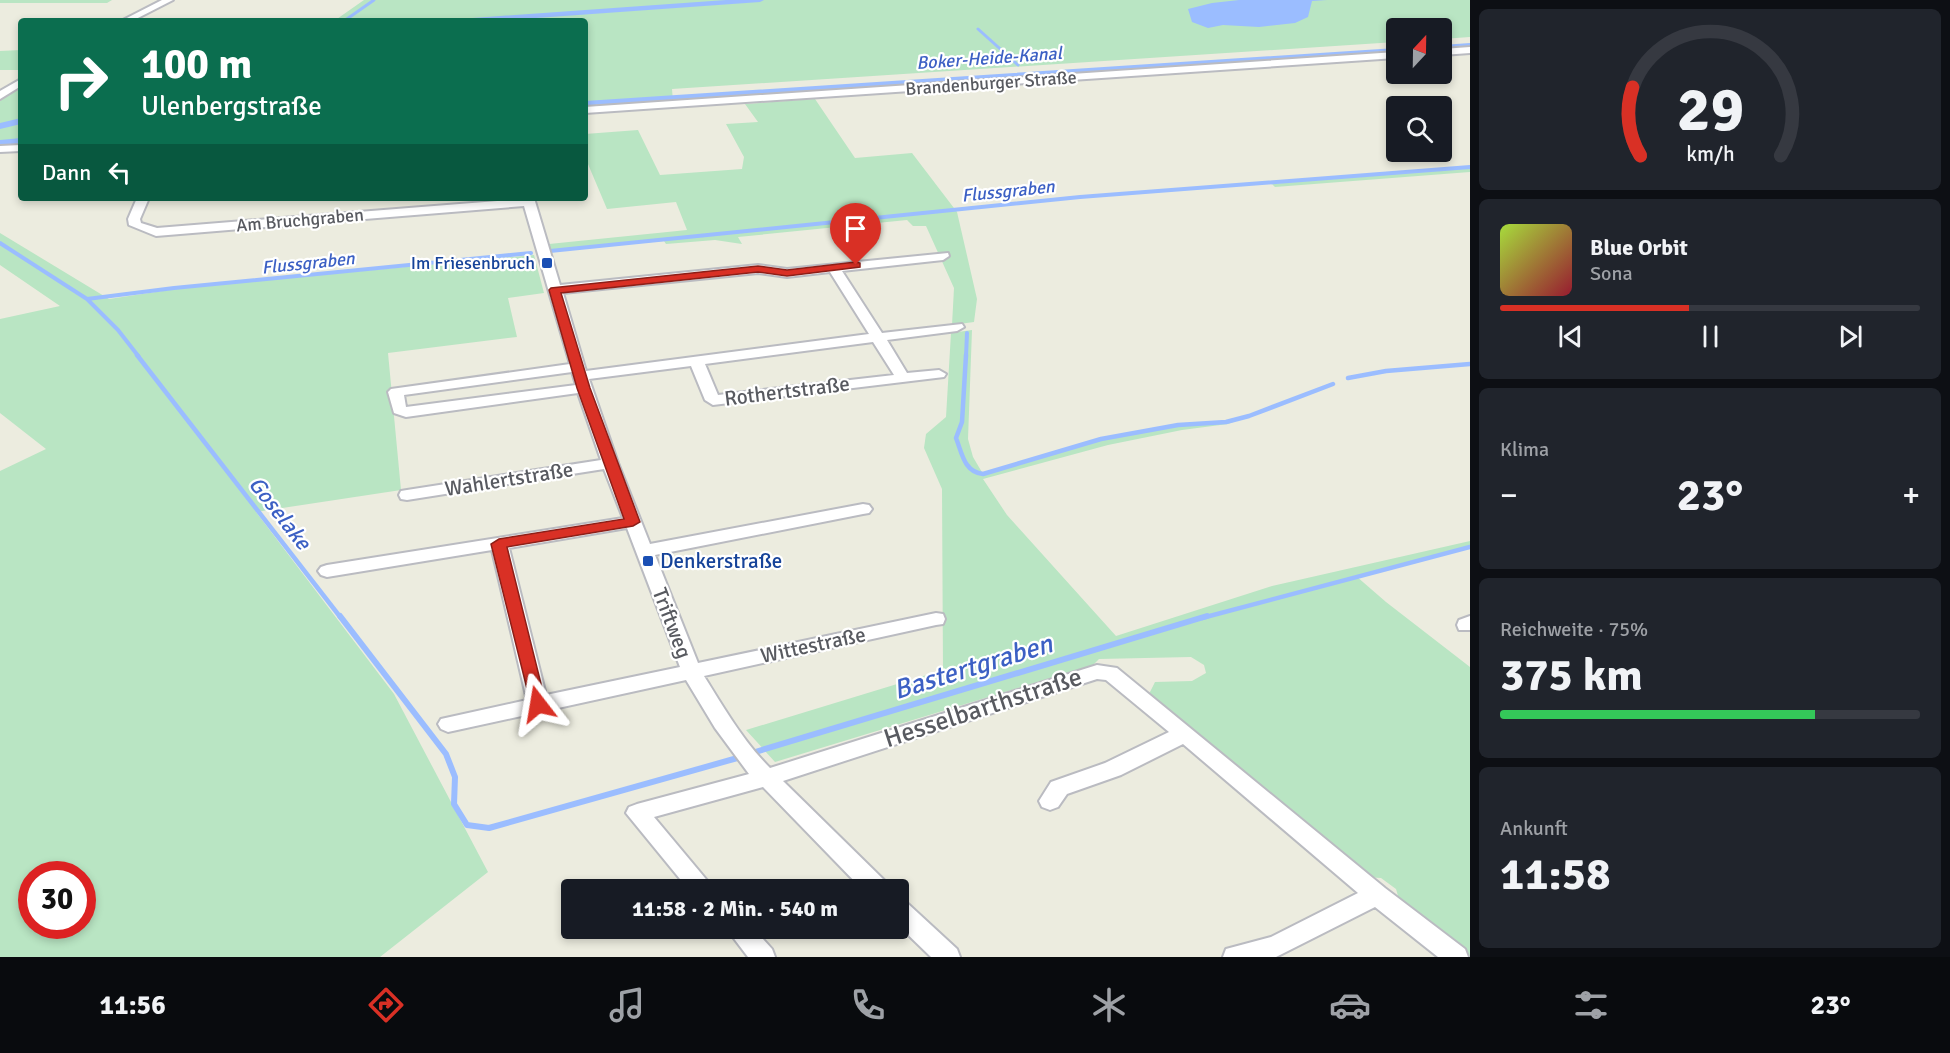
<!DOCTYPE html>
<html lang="de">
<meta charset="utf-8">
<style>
:root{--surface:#171b24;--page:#20242c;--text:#f1f3f6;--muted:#9ea1a6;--line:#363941;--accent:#d93025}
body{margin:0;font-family:Signika,sans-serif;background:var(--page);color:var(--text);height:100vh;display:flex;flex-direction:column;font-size:22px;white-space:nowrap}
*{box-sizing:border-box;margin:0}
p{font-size:20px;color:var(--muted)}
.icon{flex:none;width:33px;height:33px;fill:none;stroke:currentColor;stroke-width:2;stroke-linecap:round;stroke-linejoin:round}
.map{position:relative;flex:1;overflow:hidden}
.sheet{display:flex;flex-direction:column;gap:9px;padding:9px;background:#0d0f14;width:480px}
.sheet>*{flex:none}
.guide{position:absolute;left:18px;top:18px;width:570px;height:183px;border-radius:6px;box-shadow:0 3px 9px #0003;background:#0b6e4f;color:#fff;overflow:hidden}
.needle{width:39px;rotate:22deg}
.controls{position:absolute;left:1386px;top:18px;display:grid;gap:12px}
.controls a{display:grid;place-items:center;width:66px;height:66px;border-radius:6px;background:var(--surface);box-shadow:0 3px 9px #0003;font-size:30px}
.speed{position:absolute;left:18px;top:861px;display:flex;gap:12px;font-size:30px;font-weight:700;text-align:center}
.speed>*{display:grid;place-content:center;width:78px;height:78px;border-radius:50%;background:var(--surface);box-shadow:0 3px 9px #0003;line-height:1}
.speed .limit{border:9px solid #d22;background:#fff;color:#111}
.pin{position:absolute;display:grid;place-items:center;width:51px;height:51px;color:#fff;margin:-62px -26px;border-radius:50% 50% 50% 0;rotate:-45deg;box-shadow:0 0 6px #0007}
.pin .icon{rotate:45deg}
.me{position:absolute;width:66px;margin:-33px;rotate:346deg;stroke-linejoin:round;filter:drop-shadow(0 0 4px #0008)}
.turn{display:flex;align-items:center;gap:21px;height:126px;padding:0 24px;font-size:27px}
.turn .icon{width:78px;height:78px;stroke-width:2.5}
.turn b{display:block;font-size:42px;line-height:51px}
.then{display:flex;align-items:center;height:57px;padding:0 24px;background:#0003;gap:12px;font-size:22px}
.big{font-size:45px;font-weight:800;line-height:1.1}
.sheet .card{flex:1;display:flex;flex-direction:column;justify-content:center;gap:9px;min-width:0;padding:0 21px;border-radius:9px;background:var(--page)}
.sheet .dial{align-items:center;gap:0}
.dial svg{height:156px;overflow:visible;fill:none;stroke:var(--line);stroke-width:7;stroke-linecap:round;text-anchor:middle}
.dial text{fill:var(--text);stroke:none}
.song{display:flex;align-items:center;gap:18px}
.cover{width:72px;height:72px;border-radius:9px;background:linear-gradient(135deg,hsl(80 70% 55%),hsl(350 70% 35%))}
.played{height:6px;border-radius:3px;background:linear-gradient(90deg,var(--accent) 45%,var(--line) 45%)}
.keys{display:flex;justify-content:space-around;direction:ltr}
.heat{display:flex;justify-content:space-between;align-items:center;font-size:33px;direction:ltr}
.charge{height:9px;border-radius:4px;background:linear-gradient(90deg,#34c759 75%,var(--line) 0)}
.trip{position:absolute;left:561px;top:879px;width:348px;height:60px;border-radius:6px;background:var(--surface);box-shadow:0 3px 9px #0003;font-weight:800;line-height:60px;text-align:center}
.menu{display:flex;height:96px;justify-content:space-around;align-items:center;background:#090b0e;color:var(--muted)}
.menu .icon{width:42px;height:42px}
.menu .current{color:var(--accent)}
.menu b{font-size:27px;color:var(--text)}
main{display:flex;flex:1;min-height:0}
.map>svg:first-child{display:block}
</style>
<main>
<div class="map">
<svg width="1470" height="957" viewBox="0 0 1470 957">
<rect width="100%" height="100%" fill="#ececdf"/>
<path fill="#b9e5c3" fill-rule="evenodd" d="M0,0H112L107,3H0Z
M364,0H1470V37L1442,39V28H1396V42L672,89L673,102L585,107V21H334Z
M21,50V70H0V51Z
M18,89H21V145L0,147V101Z
M815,99L855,158L912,153L957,212L977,299L974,322L952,325L954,288L926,226H913L907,220L738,237L742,244L715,240L666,244L664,241L550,251L549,244L687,230L676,202L607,209L585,157V134L638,130L660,175L742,169L744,157L726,124L758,122L745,104Z
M1470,166V172L1275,187L1272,184Z
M0,233L109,299L189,287L534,255L544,293L508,298L517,337L388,353L401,490L256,512L394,694L488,872L380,957H0V471L46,449L0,413V319L60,306L0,265ZM32,874H82V926H32Z
M972,330L968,439L973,457L983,474L1101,439L1178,425L1226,422L1249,416L1228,424L1182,430L1108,445L983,479L1007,515L1116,636L1272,586L1470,541V547L1356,576L1386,602L1470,667V957L1401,906L1396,889L1381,878L1365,877L1148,696L1155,682L1192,681L1206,673L1204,665L1191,657L1099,659L1093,665L775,762L746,730L943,670L942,489L924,448L926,434L946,417L951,333Z"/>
<path fill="#9bbdff" d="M1239,0H1327L1312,1L1308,17L1295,23L1259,27L1223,25L1208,28L1192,22L1188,9L1212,3Z"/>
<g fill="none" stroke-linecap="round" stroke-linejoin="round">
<path stroke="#9bbdff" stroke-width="3" d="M344,21L374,0
M978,29L1018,65"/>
<path stroke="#9bbdff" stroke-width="4" d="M0,243L87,299L118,330L139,357
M550,251L1080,197L1470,167
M87,299L174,288L531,253
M966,357L967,333"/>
<path stroke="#9bbdff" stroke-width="4.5" d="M137,355L341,618
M966,355L962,422L956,438C962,453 964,472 983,474L1101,439L1178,425L1226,422L1249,416L1333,384
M1348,378L1386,371L1470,364
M1202,618L1470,547"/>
<path stroke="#9bbdff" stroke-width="6" d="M340,616L446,754L455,777L454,804L467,825L489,828L741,757
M752,753L1207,616"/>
<path fill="#9bbdff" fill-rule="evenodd" d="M726,0H764L760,2L494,21H455L459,19Z
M1470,43V49L1442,50V45Z
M1396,48V54L585,107V101Z
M21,118V124L0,129V123Z
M21,138V144L0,146V140Z"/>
<g stroke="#babbc1" stroke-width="4">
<path id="minor" d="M162,0H173L132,21H121Z
M1470,47V53L1442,55V49Z
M1396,52V58L585,113V107Z
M21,79V86L0,99V91Z
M21,145V151L0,152V146Z
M137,198H149L140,219L141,223L157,228L534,198L560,285L758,265L787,269L948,253L949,256L943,260L842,271L882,333L962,324L964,327L957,331L887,340L907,373L939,370L946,374L944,377L713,405L705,400L691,366L589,379L618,463L650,544L863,504L869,505L872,509L869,513L863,514L655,555L698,663L936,613L943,614L945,619L943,624L936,625L704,676C724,708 743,741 770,768L1097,665L1117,668L1385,888L1465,949L1468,957H1438L1375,907L1276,957H1223L1226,949L1271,937L1358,893L1183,744L1121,775L1067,794L1058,807L1050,810L1042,807L1039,801L1051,782L1105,763L1169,732L1106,680L1097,679L783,781L887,883L890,890H863L763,787L654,817L715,890H689L626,813L629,807L637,804L749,774L715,728L686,680L448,732L441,729L438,724L441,719L527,700L492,550L327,577L321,575L318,571L321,567L327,565L623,518L604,469L407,500L401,499L399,495L401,491L407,490L601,460L578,393L406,417L394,413L388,392L391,389L570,364L524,206L156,236L129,225L128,219ZM830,272L869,334L586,371L563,293L758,273L787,277ZM873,342L894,375L718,395L705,364ZM572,372L576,385L406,407L404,395ZM627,528L680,667L546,695L509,548Z
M1470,616V630H1459L1457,625L1459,620Z
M898,899L906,902L957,949L960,957H931L898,925Z
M726,928H753L772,949L775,957H748Z"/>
</g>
<use href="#minor" fill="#fff" fill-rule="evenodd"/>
</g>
<path fill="#d93025" stroke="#8d1f18" stroke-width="1.5" d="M856,262L860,263V267L787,276L758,272L561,293L590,388L640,522L633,526L507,547L546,704L544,709L538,710L532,709L491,544L499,539L624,519L577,388L549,290L551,288L758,266L787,270Z"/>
<g fill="#1a4fb4" stroke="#fff" stroke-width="2">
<rect x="541" y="257" width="12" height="12" rx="3"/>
<rect x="642" y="555" width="12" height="12" rx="3"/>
</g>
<g text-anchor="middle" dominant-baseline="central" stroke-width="4.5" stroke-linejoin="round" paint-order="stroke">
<g font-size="18" font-style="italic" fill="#3c60c4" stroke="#fff">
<text transform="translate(989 58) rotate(-4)">Boker-Heide-Kanal</text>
<text transform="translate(1008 191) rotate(-6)">Flussgraben</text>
<text transform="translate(308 263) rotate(-6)">Flussgraben</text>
</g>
<g font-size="18" fill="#585a60" stroke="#fff">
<text transform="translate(991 83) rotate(-4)">Brandenburger Straße</text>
<text transform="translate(300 220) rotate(-5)">Am Bruchgraben</text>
</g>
<g font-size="18" fill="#164399" stroke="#fff" text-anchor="end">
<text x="535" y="263">Im Friesenbruch</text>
</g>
<g font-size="21" fill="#585a60" stroke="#fff">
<text transform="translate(787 391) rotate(-7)">Rothertstraße</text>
<text transform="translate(509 479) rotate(-9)">Wahlertstraße</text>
<text transform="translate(672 623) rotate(69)">Triftweg</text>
<text transform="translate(813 645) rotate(-12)">Wittestraße</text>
</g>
<g font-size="21" fill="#164399" stroke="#fff" text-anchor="start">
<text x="660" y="561">Denkerstraße</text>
</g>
<g font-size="22" font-style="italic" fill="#3c60c4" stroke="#fff">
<text transform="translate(280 513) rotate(52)">Goselake</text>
</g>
<g font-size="26" fill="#585a60" stroke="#fff">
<text transform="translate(983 708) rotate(-18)">Hesselbarthstraße</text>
</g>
<g font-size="27" font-style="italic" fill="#3c60c4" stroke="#fff">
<text transform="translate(973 667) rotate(-17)">Bastertgraben</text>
</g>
</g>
</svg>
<div class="controls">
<a><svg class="needle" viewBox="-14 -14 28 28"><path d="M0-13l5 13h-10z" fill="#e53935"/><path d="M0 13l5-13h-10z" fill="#9ea1a6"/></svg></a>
<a><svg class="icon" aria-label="search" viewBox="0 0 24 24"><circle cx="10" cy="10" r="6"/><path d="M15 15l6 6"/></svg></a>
</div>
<div class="speed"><div class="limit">30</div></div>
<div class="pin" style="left:856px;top:265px;background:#d93025"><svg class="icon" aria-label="arrive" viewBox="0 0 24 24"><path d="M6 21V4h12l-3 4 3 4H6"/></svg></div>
<svg class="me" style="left:538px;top:704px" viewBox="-20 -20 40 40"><path d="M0-17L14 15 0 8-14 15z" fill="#d93025" stroke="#fff" stroke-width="4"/></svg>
<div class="trip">11:58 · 2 Min. · 540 m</div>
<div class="guide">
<div class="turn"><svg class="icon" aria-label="right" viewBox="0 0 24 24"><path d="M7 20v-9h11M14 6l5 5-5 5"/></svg><div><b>100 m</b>Ulenbergstraße</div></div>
<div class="then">Dann<svg class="icon" aria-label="left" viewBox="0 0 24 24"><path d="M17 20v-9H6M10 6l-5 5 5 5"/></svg></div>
</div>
</div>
<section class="sheet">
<div class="card dial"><svg viewBox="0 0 100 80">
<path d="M14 69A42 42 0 1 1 86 69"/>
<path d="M14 69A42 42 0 0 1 10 34" stroke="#d93025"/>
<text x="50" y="56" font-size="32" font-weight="700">29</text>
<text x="50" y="72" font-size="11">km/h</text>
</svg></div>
<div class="card">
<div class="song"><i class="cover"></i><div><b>Blue Orbit</b><p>Sona</p></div></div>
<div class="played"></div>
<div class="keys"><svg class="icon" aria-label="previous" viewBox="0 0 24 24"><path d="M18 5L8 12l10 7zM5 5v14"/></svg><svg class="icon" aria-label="pause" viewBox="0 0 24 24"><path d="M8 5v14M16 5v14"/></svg><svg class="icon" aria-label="next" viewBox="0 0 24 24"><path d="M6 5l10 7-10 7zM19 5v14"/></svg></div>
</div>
<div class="card"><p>Klima</p>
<div class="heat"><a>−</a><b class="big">23°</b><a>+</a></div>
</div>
<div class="card"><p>Reichweite · 75%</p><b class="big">375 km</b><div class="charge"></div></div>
<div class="card"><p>Ankunft</p><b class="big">11:58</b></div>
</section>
</main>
<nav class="menu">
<b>11:56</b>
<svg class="icon current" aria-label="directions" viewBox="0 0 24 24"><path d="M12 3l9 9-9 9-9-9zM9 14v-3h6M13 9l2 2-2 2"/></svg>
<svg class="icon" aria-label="music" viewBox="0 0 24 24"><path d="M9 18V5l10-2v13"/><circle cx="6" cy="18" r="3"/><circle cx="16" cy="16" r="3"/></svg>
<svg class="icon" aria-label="phone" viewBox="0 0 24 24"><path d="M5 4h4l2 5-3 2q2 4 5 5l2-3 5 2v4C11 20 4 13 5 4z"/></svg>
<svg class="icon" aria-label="climate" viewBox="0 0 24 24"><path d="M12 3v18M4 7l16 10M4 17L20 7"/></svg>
<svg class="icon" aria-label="car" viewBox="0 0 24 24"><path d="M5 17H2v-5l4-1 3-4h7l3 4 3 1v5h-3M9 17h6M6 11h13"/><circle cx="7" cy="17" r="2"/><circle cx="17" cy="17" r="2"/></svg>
<svg class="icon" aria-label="filters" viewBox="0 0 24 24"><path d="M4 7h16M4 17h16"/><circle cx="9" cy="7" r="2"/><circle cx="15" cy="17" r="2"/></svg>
<b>23°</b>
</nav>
